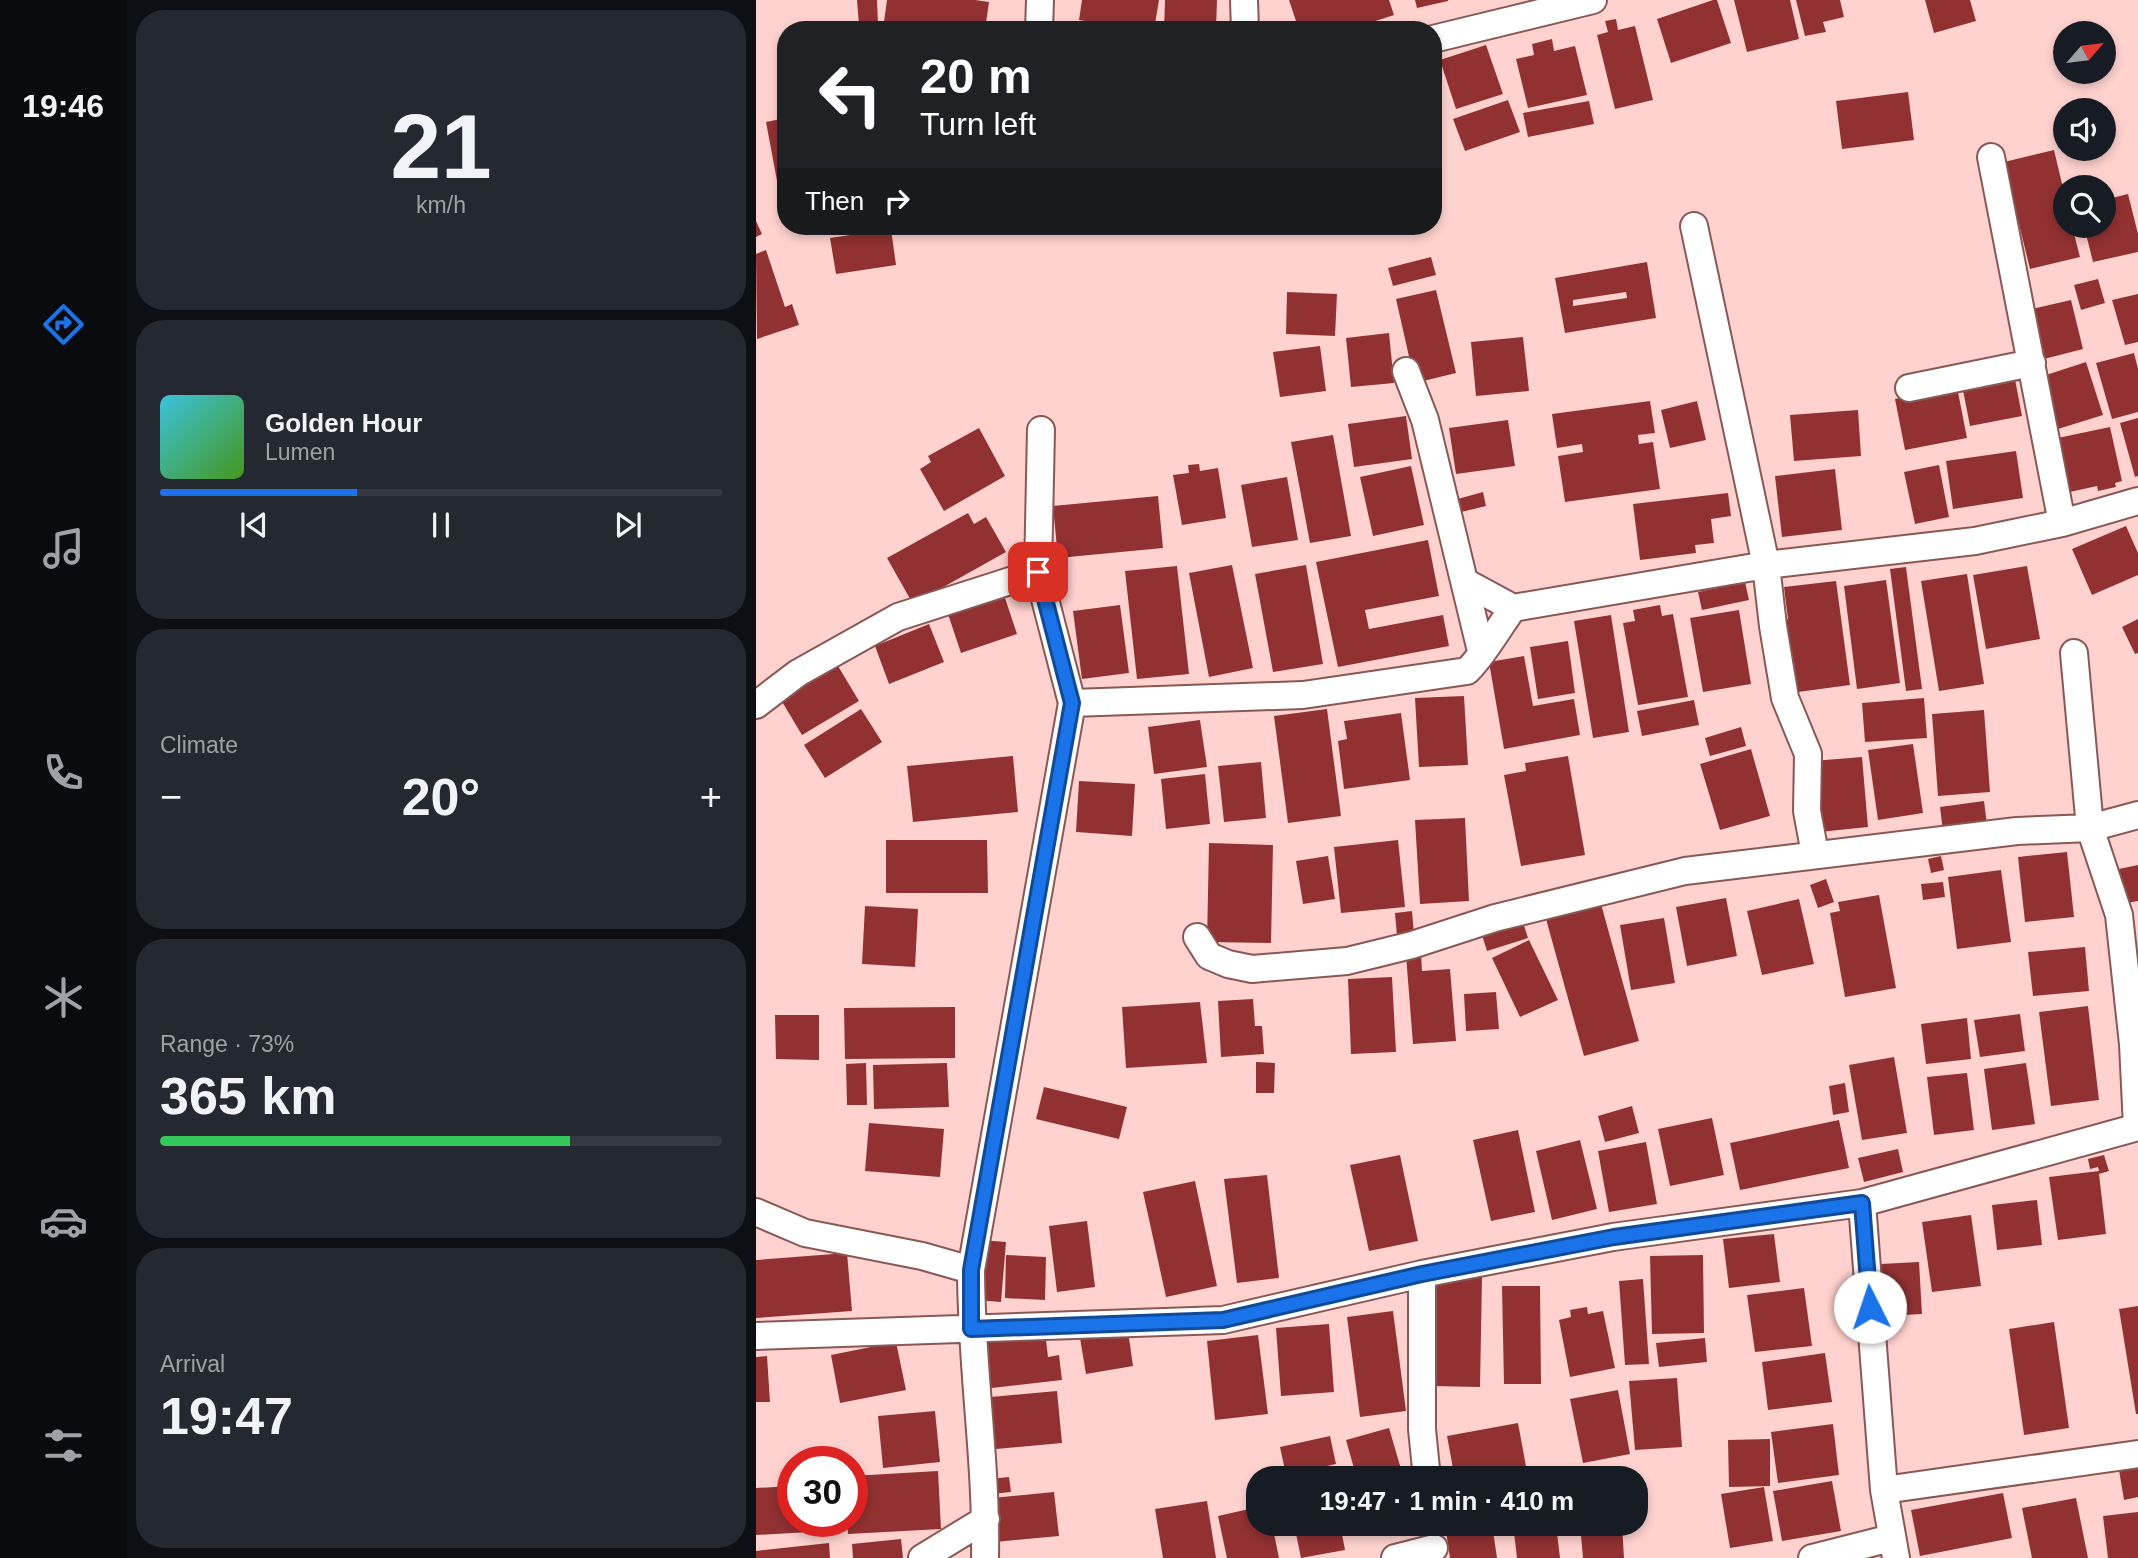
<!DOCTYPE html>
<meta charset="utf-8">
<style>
:root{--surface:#171b24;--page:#242831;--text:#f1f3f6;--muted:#9ea1a6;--line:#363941;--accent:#1a73e8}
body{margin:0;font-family:Arial,sans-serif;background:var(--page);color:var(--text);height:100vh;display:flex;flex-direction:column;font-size:26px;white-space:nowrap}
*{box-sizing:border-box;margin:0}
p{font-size:23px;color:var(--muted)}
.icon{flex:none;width:38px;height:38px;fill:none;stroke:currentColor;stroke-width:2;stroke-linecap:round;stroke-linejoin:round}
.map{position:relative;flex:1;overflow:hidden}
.details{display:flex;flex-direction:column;gap:10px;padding:10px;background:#0d0f14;width:630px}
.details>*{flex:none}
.hud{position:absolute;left:21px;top:21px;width:665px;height:214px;border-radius:28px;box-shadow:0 4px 10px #0003;background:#202124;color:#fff;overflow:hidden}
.needle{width:46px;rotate:62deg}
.tools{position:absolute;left:1297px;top:21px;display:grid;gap:14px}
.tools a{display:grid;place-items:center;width:63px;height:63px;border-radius:50%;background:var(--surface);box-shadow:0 4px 10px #0003;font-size:35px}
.speed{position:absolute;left:21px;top:1446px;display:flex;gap:14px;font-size:35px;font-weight:700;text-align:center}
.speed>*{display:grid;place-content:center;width:91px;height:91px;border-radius:50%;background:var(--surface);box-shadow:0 4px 10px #0003;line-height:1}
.speed .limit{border:10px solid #d22;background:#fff;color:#111}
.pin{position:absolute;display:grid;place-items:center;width:60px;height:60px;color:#fff;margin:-30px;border-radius:14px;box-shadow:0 4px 10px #0006}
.me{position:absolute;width:77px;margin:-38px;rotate:356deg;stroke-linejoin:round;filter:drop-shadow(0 0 5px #0008)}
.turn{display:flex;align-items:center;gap:24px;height:147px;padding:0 28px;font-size:32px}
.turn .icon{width:91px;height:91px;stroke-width:2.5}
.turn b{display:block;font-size:49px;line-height:60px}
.then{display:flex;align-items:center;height:66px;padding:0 28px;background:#0003;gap:14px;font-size:26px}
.big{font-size:52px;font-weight:700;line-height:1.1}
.details .tile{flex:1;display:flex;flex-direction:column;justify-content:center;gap:10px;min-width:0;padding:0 24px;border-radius:28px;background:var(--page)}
.details .dial{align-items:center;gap:0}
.dial b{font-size:91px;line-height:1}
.song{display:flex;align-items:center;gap:21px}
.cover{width:84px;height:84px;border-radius:10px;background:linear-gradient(135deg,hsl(190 70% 55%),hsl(100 70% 35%))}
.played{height:7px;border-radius:4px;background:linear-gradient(90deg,var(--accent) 35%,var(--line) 35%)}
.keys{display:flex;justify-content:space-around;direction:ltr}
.heat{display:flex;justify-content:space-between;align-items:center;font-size:38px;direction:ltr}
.charge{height:10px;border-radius:5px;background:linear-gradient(90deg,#34c759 73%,var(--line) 0)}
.trip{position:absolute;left:490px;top:1466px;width:402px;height:70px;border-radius:28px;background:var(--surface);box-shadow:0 4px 10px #0003;font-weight:700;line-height:70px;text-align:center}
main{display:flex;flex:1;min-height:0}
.tab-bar{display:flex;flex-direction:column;width:126px;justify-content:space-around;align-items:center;background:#090b0e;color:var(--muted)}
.tab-bar .icon{width:49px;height:49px}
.tab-bar .current{color:var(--accent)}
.tab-bar b{font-size:32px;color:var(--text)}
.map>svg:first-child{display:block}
</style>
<main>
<nav class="tab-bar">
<b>19:46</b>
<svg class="icon current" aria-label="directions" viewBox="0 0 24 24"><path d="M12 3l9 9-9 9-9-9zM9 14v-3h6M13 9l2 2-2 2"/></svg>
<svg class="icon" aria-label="music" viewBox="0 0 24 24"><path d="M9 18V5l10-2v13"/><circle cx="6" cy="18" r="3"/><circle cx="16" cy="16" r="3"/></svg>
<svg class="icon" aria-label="phone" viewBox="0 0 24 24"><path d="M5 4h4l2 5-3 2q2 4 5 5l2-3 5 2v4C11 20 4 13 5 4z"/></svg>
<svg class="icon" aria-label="climate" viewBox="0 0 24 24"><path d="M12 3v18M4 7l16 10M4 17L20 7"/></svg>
<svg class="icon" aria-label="car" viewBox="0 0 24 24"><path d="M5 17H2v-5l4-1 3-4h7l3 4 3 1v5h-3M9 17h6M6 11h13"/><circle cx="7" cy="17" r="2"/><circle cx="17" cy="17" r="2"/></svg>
<svg class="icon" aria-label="filters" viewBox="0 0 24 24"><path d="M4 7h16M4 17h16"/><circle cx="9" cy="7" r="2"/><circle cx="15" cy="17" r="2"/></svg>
</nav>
<section class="details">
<div class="tile dial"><b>21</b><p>km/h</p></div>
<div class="tile">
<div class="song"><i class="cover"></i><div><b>Golden Hour</b><p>Lumen</p></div></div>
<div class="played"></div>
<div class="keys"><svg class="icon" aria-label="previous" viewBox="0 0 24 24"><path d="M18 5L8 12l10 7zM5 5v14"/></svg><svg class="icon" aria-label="pause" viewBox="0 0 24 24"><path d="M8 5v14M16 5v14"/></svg><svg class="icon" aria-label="next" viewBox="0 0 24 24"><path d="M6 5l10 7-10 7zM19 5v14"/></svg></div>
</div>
<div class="tile"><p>Climate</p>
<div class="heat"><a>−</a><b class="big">20°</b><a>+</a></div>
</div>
<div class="tile"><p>Range · 73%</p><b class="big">365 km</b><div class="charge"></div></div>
<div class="tile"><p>Arrival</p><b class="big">19:47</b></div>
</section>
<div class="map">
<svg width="1382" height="1558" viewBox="0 0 1382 1558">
<rect width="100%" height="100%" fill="#ffd2cf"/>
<path fill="#913132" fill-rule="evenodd" d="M101,0H121L122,24L103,25Z
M131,0H219L233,2L229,30L127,29Z
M326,0H403L398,30H384L323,20Z
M409,0H461L460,30H408Z
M533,0H633L638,15L592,30H543Z
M659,0H692V1L661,8Z
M957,0H961L975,43L915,63L901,19Z
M978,0H1034L1043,39L991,52Z
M1040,0H1084L1088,17L1067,22L1070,32L1049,36Z
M1169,0H1214L1220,21L1178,33Z
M860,19L862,30L879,26L897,100L859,109L841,35L852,32L849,21Z
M796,39L798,51L819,46L831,95L772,108L760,59L778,55L776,44Z
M730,45L747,94L700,109L684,60Z
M1152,92L1158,140L1086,149L1080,101Z
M752,100L764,132L709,151L697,119Z
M833,101L838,124L772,137L767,113Z
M30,118V202H25L10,122Z
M677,132L686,161L677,163Z
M1298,150L1309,196V226H1316L1324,257L1274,269L1248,162Z
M1372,194L1382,234V252L1337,262L1328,226H1348V200Z
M0,221L6,234L0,237Z
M56,226H100L101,227L58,235Z
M135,229L140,265L80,274L74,238Z
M10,250L29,307L36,304L43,325L1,339L0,254Z
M675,257L680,275L637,286L632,268Z
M891,262L900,318L809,333L799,278ZM870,292L871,298L817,306V300Z
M1342,279L1349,303L1325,310L1318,285Z
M680,290L700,373L659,383L640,299Z
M531,292L581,294L579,336L530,334Z
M1382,294V342L1369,345L1356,300Z
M1315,300L1327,349L1284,360L1272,310Z
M633,333L638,383L595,387L590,338Z
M767,337L773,391L720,396L715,342Z
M564,346L570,391L524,397L517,352Z
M1378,353L1382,369V412L1356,419L1340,363Z
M1330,362L1347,415L1302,429L1284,377Z
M1258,374L1266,416L1214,426L1206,385Z
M1201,387L1211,438L1149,450L1139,399Z
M894,401L899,433L882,435L883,444L897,442L904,489L809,502L802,456L827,452L826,444L801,448L796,414Z
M941,401L950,440L914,448L905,410Z
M1102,410L1105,456L1038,461L1034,415Z
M650,416L656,459L598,467L592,424Z
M1382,418V476L1379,477L1364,423Z
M752,420L759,466L700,474L693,428Z
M1354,427L1366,481L1359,483L1360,487L1342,491L1341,486L1309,493L1297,439Z
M223,428L249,476L188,511L164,469L175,462L172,456Z
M577,435L595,536L554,543L535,442Z
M1260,451L1267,498L1197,509L1190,461Z
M443,464L444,471L462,468L470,518L426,525L417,475L433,473L432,465Z
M1183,465L1193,517L1159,524L1148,472Z
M655,466L668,525L617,536L604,477Z
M1079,469L1086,530L1026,537L1019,476Z
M531,477L542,540L496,547L485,485Z
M727,492L730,506L701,513L698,500Z
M972,493L975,516L955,519L958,543L939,545L940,553L884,560L877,504Z
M402,496L407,548L302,558L297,506Z
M212,513L218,524L230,517L250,552L157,604L131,558Z
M1370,526L1382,553V575L1336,595L1316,549Z
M672,540L683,596L609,610L613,629L687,615L693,646L582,667L560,562Z
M476,565L497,668L453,677L433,573Z
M550,565L567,664L517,672L499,574Z
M421,566L433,674L381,679L369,571Z
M1271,566L1284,639L1230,649L1217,575Z
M1150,567L1166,689L1150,691L1134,569Z
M1211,574L1228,684L1183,691L1165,581Z
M1130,580L1144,683L1101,689L1088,586Z
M1080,581L1094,685L1042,692L1038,662L1028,664L1023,620L1032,619L1028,587Z
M989,582L993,600L946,610L942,592Z
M248,595L261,634L205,653L192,614Z
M364,605L373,673L326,679L317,611Z
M904,605L906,616L917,614L932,697L882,705L867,623L879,621L877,610Z
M983,610L995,684L947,692L934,618Z
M855,615L873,732L837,738L818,621Z
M1382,619V653L1379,654L1366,627Z
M173,624L188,662L133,684L119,646Z
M812,641L819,693L782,699L774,647Z
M768,656L777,706L818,699L824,735L748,749L733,662Z
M82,666L103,701L46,735L25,700Z
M708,696L712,765L663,767L659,698Z
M1168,698L1171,738L1109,742L1106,703Z
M938,700L943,725L886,736L881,711Z
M105,709L126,742L69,778L48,745Z
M571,709L585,816L532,823L518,716Z
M1228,710L1234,792L1182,796L1176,714Z
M645,713L654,780L588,789L582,741L591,739L588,721Z
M444,720L451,767L398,774L392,727Z
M985,727L990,746L954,756L949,738Z
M1157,744L1167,813L1122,820L1112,750Z
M995,749L1014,816L964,830L944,764Z
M257,756L262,812L157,822L151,766Z
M812,756L829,855L765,866L748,775L770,771L769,763Z
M1106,757L1112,827L1063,832L1057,761Z
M505,762L510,818L468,822L462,766Z
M449,774L454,824L410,829L405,779Z
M323,781L379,784L376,836L320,832Z
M1228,801L1231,825L1187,831L1184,807Z
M709,818L713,901L664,904L659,820Z
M130,840H231L232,893H130Z
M642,840L649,907L585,913L578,847Z
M453,843L517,845L515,943L451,942Z
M1311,852L1318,917L1269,922L1262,857Z
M572,856L579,899L547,904L540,861Z
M1185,856L1188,870L1175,873L1172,859Z
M1382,865V901L1360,905L1353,871Z
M1245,870L1255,942L1201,949L1192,877Z
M1070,879L1078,902L1062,908L1054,885Z
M1187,882L1189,897L1167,900L1165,884Z
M1123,895L1140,988L1089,997L1074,913L1084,911L1082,902Z
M970,898L981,956L931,966L920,907Z
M1043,899L1058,964L1006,975L991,911Z
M845,904L883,1041L828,1056L790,919Z
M109,906L162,909L159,967L106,964Z
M656,911L658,934L641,936L639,913Z
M908,918L919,983L875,990L864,925Z
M766,919L772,938L731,951L725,932Z
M773,940L802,1000L764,1017L736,958Z
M1329,947L1333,991L1277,996L1272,952Z
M665,954L666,971L694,969L700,1041L657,1044L650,955Z
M636,977L640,1052L595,1054L592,979Z
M740,992L743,1029L710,1031L708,994Z
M497,999L499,1026H506L508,1054L465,1057L462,1001Z
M444,1002L451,1063L370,1068L366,1007Z
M1332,1006L1343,1100L1295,1106L1283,1012Z
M199,1007V1058L89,1059L88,1008Z
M1264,1014L1269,1051L1224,1057L1218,1020Z
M19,1015H63V1060L20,1059Z
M1211,1018L1215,1059L1170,1064L1165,1024Z
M1138,1057L1151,1133L1106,1140L1093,1065Z
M500,1062L519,1063L518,1093H500Z
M110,1063L111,1105H91L90,1064Z
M191,1063L193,1107L118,1109L117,1065Z
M1270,1063L1279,1124L1236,1130L1228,1069Z
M1211,1073L1218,1130L1178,1135L1171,1077Z
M1089,1083L1093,1112L1077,1115L1073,1086Z
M288,1087L371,1107L363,1139L280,1119Z
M876,1106L883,1133L849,1142L842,1116Z
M956,1118L968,1175L914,1186L902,1129Z
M1083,1120L1093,1168L984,1190L974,1143Z
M113,1123L188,1129L184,1177L109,1171Z
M762,1130L779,1212L735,1221L717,1140Z
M824,1140L841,1209L796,1220L780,1151Z
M890,1142L901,1204L853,1212L842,1151Z
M1142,1149L1147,1172L1108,1182L1102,1158Z
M644,1155L662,1241L613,1251L594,1165Z
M1348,1155L1353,1171L1343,1174L1350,1234L1302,1240L1293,1177L1343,1171L1342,1167L1334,1169L1332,1159Z
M511,1175L523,1278L481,1283L468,1179Z
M439,1181L461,1286L410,1297L387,1192Z
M1281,1200L1286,1245L1241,1250L1236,1205Z
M1215,1215L1225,1286L1176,1292L1166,1222Z
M331,1221L339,1287L301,1292L293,1226Z
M1018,1234L1024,1282L973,1288L967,1239Z
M225,1240L250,1242L245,1302L219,1300Z
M91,1253L96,1311L0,1318V1260Z
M250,1255L290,1257L289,1300L249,1298Z
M947,1255L948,1333L896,1334L894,1256Z
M1163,1262L1166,1314L1127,1316L1125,1264Z
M678,1276L726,1277L724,1387L676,1386Z
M887,1279L893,1364L869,1365L863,1281Z
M746,1286H784L785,1384H748Z
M1048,1288L1056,1346L999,1352L991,1295Z
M1382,1306V1414H1380L1363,1309Z
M831,1307L832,1314L847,1311L859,1368L814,1377L803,1320L815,1317L814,1310Z
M637,1311L650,1411L604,1417L591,1317Z
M1298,1322L1313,1428L1268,1435L1253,1329Z
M573,1324L578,1392L525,1396L520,1328Z
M372,1331L377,1366L330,1374L324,1338Z
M289,1332L292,1357L303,1355L306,1380L227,1389L221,1339Z
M502,1335L512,1414L459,1420L451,1341Z
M949,1338L951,1362L903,1367L900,1343Z
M140,1342L150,1390L84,1403L75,1355Z
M1069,1353L1076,1402L1012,1410L1006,1362Z
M11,1356L14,1402H0V1357Z
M921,1378L926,1447L879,1450L873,1381Z
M862,1390L874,1454L827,1463L814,1399Z
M301,1391L306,1443L240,1449L235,1397Z
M179,1411L184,1462L127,1468L122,1416Z
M762,1423L772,1477L699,1479L691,1436Z
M1077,1424L1083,1475L1022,1483L1015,1432Z
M633,1428L645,1469L610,1479H601L590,1440Z
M574,1436L580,1464L530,1475L524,1447Z
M1014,1439V1486L973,1487L972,1440Z
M1382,1467V1497L1368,1500L1363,1470Z
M573,1469L575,1479H531V1478Z
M182,1471L185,1529L92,1534L91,1521H96V1476Z
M862,1471V1479H821L820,1474Z
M253,1477L255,1492L235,1494L234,1479Z
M1076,1481L1085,1531L1026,1541L1017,1491Z
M37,1486V1521H70L71,1531L0,1535V1488Z
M1008,1487L1017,1541L974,1548L965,1494Z
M298,1492L303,1536L239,1542L236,1498Z
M1247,1493L1256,1538L1164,1556L1155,1510Z
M1320,1498L1332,1558H1276L1266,1508Z
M451,1501L460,1558H407L399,1509Z
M502,1507V1524H516L523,1558H471L462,1516Z
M1382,1512V1558H1352L1347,1516Z
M538,1524H584L589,1550L545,1558Z
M689,1524H736L741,1558H694Z
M757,1524H800L804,1558H761Z
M824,1524H866L868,1558H827Z
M145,1539L147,1558H97L96,1544Z
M73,1543L74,1558H0V1551Z"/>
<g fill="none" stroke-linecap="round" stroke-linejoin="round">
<g stroke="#885855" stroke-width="30">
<path id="street" d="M488,0L489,30
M283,30L284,0
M677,39L837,0
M1235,157L1306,523
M938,226L1010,565L1017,626L1029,698L1052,754L1051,811L1059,854
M650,371L669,420L725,651
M1153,388L1276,363
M709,582L757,608L1010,565L1219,541L1306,523L1382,501
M1318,653L1334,828L1363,915L1377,1044L1381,1127
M316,703L547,695L711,671C727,656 743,627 757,608
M0,705L42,673L142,617L282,572
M441,937L453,956L472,964L496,969L591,961L656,945L739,918L929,871L1261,831L1334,828L1382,815
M1106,1203L1128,1490L1140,1558
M0,1212L49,1233L166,1256L215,1270
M666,1274V1429L671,1479
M0,1336L467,1320L666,1274L857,1237L1106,1203L1382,1127
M1128,1490L1382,1454
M166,1558L230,1519
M229,1558C231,1462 215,1366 215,1270L316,703L282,572L285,430
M639,1558L678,1548
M1056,1558L1135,1538"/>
</g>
<use href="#street" stroke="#fff" stroke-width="26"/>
</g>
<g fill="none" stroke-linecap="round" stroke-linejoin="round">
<g stroke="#114b97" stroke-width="18">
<path id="route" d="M282,572L316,703L215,1270V1329L467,1320L666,1274L858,1237L1106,1203L1114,1307"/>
</g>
<use href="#route" stroke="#1a73e8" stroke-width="12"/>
</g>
</svg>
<div class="tools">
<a><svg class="needle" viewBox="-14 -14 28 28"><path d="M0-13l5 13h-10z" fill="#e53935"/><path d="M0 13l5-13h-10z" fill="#9ea1a6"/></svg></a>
<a><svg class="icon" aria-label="sound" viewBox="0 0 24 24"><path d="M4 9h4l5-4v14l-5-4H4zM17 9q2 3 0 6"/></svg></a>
<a><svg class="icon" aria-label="search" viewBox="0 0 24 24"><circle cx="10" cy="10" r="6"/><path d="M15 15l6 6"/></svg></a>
</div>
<div class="speed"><div class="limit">30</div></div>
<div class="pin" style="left:282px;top:572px;background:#d93025"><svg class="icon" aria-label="arrive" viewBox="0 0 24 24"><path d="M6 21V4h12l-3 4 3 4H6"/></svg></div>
<svg class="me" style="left:1114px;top:1307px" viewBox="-20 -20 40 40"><circle r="19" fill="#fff"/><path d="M0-13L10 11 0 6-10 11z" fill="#1a73e8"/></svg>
<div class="trip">19:47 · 1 min · 410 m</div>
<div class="hud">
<div class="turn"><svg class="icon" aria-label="left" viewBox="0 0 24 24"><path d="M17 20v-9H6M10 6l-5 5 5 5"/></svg><div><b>20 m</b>Turn left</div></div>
<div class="then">Then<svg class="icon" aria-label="right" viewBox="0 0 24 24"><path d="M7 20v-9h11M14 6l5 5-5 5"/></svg></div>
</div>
</div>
</main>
